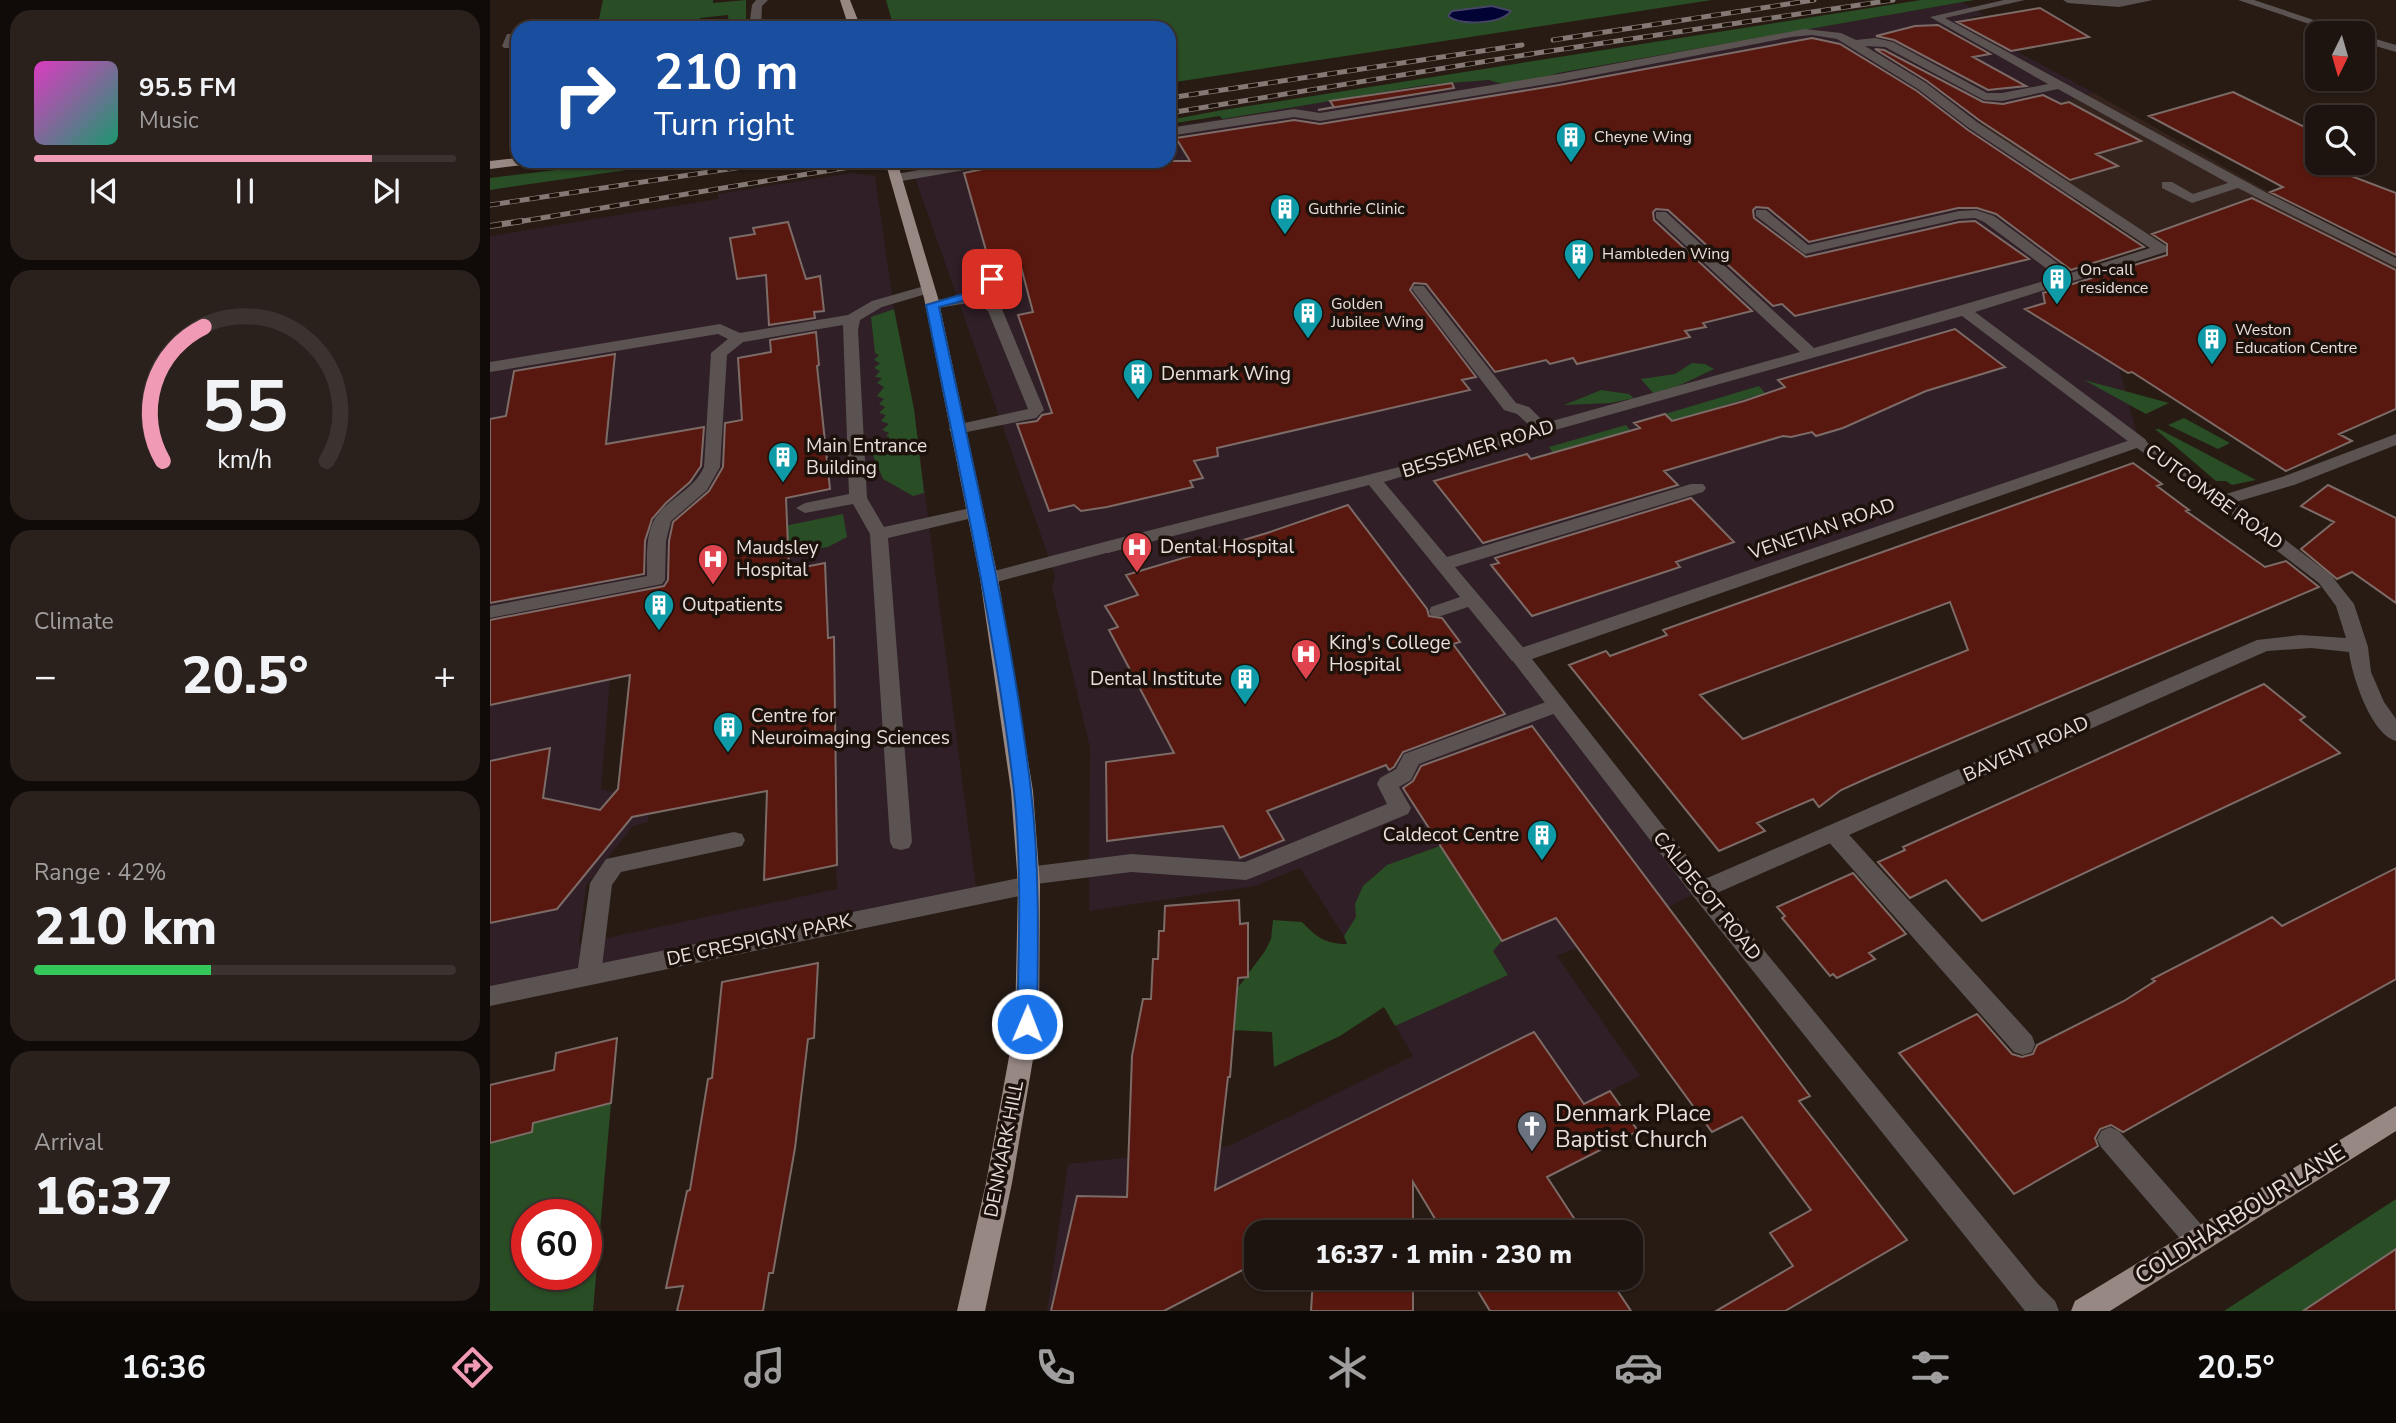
<!DOCTYPE html>
<meta charset="utf-8">
<style>
:root{--surface:#1d140f;--page:#2a211d;--text:#f1f3f6;--muted:#a09e9e;--line:#3b332f;--accent:#f09ab6}
body{margin:0;font-family:"Nunito Sans",sans-serif;background:var(--page);color:var(--text);height:100vh;display:flex;flex-direction:column;font-size:26px;white-space:nowrap}
*{box-sizing:border-box;margin:0}
p{font-size:23px;color:var(--muted)}
.icon{flex:none;width:38px;height:38px;fill:none;stroke:currentColor;stroke-width:2;stroke-linecap:round;stroke-linejoin:round}
.map{position:relative;flex:1;overflow:hidden}
.drawer{display:flex;flex-direction:column;gap:10px;padding:10px;background:#100b08;width:490px}
.drawer>*{flex:none}
.banner{position:absolute;left:21px;top:21px;width:665px;height:147px;border-radius:21px;box-shadow:0 2px 5px #0004,0 0 0 2px var(--line);background:#1a4fa0;color:#fff;overflow:hidden}
.needle{width:46px;rotate:185deg}
.fabs{position:absolute;left:1815px;top:21px;display:grid;gap:14px}
.fabs a{display:grid;place-items:center;width:70px;height:70px;border-radius:14px;background:var(--surface);box-shadow:0 2px 5px #0004,0 0 0 2px var(--line);font-size:35px}
.speed{position:absolute;left:21px;top:1199px;display:flex;gap:14px;font-size:35px;font-weight:700;text-align:center}
.speed>*{display:grid;place-content:center;width:91px;height:91px;border-radius:50%;background:var(--surface);box-shadow:0 2px 5px #0004,0 0 0 2px var(--line);line-height:1}
.speed .limit{border:10px solid #d22;background:#fff;color:#111}
.pin{position:absolute;display:grid;place-items:center;width:60px;height:60px;color:#fff;margin:-30px;border-radius:14px;box-shadow:0 4px 10px #0006}
.me{position:absolute;width:77px;margin:-38px;rotate:1deg;stroke-linejoin:round;filter:drop-shadow(0 0 5px #0008)}
.turn{display:flex;align-items:center;gap:24px;height:147px;padding:0 28px;font-size:32px}
.turn .icon{width:91px;height:91px;stroke-width:2.5}
.turn b{display:block;font-size:49px;line-height:60px}
.big{font-size:52px;font-weight:800;line-height:1.1}
.drawer .tile{flex:1;display:flex;flex-direction:column;justify-content:center;gap:10px;min-width:0;padding:0 24px;border-radius:21px;background:var(--page)}
.drawer .dial{align-items:center;gap:0}
.dial svg{height:182px;overflow:visible;fill:none;stroke:var(--line);stroke-width:7;stroke-linecap:round;text-anchor:middle}
.dial text{fill:var(--text);stroke:none}
.song{display:flex;align-items:center;gap:21px}
.cover{width:84px;height:84px;border-radius:10px;background:linear-gradient(135deg,hsl(310 70% 55%),hsl(160 70% 35%))}
.played{height:7px;border-radius:4px;background:linear-gradient(90deg,var(--accent) 80%,var(--line) 80%)}
.keys{display:flex;justify-content:space-around;direction:ltr}
.heat{display:flex;justify-content:space-between;align-items:center;font-size:38px;direction:ltr}
.charge{height:10px;border-radius:5px;background:linear-gradient(90deg,#34c759 42%,var(--line) 0)}
.trip{position:absolute;left:754px;top:1220px;width:399px;height:70px;border-radius:21px;background:var(--surface);box-shadow:0 2px 5px #0004,0 0 0 2px var(--line);font-weight:800;line-height:70px;text-align:center}
.tab-bar{display:flex;height:112px;justify-content:space-around;align-items:center;background:#0c0806;color:var(--muted)}
.tab-bar .icon{width:49px;height:49px}
.tab-bar .active{color:var(--accent)}
.tab-bar b{font-size:32px;color:var(--text)}
main{display:flex;flex:1;min-height:0}
.map>svg:first-child{display:block}
</style>
<main>
<section class="drawer">
<div class="tile">
<div class="song"><i class="cover"></i><div><b>95.5 FM</b><p>Music</p></div></div>
<div class="played"></div>
<div class="keys"><svg class="icon" aria-label="previous" viewBox="0 0 24 24"><path d="M18 5L8 12l10 7zM5 5v14"/></svg><svg class="icon" aria-label="pause" viewBox="0 0 24 24"><path d="M8 5v14M16 5v14"/></svg><svg class="icon" aria-label="next" viewBox="0 0 24 24"><path d="M6 5l10 7-10 7zM19 5v14"/></svg></div>
</div>
<div class="tile dial"><svg viewBox="0 0 100 80">
<path d="M14 69A42 42 0 1 1 86 69"/>
<path d="M14 69A42 42 0 0 1 32 10" stroke="#f09ab6"/>
<text x="50" y="56" font-size="32" font-weight="700">55</text>
<text x="50" y="72" font-size="11">km/h</text>
</svg></div>
<div class="tile"><p>Climate</p>
<div class="heat"><a>−</a><b class="big">20.5°</b><a>+</a></div>
</div>
<div class="tile"><p>Range · 42%</p><b class="big">210 km</b><div class="charge"></div></div>
<div class="tile"><p>Arrival</p><b class="big">16:37</b></div>
</section>
<div class="map">
<svg width="1906" height="1311" viewBox="0 0 1906 1311">
<rect width="100%" height="100%" fill="#271b14"/>
<path fill="#35241d" d="M1604,93L1825,218L1906,259V333L1726,273L1582,190L1483,125Z"/>
<path fill="#301f27" fill-rule="evenodd" d="M1472,2L1494,15L1481,17L1473,22L1604,93L1484,124L1582,190L1649,442L1029,656L1211,890L1177,908L1067,956L1150,1076L1028,1137L1023,1130L905,1191L766,1232V1263L674,1311H557L578,1164L739,1146L923,1056L854,936L810,868L764,886L599,911L600,747L562,588L565,575L422,169L470,161H679V127L936,85L999,80L1012,84L1044,81L1068,73Z
M362,173L385,176L404,309L424,409L487,895L0,996V236L228,199V194ZM338,635L344,637L346,803L276,818L274,880L346,865L347,889L89,944L96,886L143,826L158,822L161,801L111,789L120,679Z"/>
<path fill="#294d24" fill-rule="evenodd" d="M113,0H223V3L256,0V28H239L238,15L210,18L209,25L180,28H107Z
M396,0H1222L679,83V28H404Z
M1431,0H1484L1068,73L1044,81L1012,84L999,80L936,85L732,119L730,116L679,124V120L727,111Z
M141,161H235L171,170V165L0,190V178Z
M404,309L424,409L434,493L423,496L393,479L380,449L388,447L400,437L396,436L399,433L392,430L399,424L391,421L396,415L389,413L395,407L389,404L394,399L387,396L394,387L387,383L392,378L385,377L390,371L384,368L390,363L384,360L389,355L385,353L381,317Z
M1202,363L1215,364L1224,369L1186,387L1163,393L1151,379L1185,374Z
M1594,380L1679,403L1656,414Z
M1269,386L1275,393L1182,421L1175,414Z
M1111,390L1139,394L1144,398L1121,403L1074,405Z
M1694,418L1740,443L1728,449L1678,425Z
M1136,425L1142,432L1063,453L1059,447Z
M1665,429H1669L1766,480L1742,485L1736,481H1726Z
M353,514L357,537L338,547L276,558L270,531Z
M950,846L1012,941L1003,951L1018,975L905,1026L894,1007L850,1036L784,1067L782,1032L742,1030L747,989L775,951L781,939L783,920L812,922C826,937 836,944 857,944L854,936L866,917L865,904L873,886L897,865Z
M121,1103L103,1311H0V1143L42,1132L43,1123ZM37,1214H96V1274H37Z
M1906,1199V1249L1813,1311H1734Z"/>
<path fill="#000333" stroke="#464566" stroke-width="2" d="M1002,6L1021,11C1011,24 971,26 958,16L962,11Z"/>
<path fill="#59180f" stroke="#7d6b67" stroke-width="2" fill-rule="evenodd" d="M1550,8L1599,37L1521,51L1467,22Z
M1448,25L1500,54L1483,57L1536,86L1498,90L1404,40L1386,36L1425,26Z
M1322,38L1350,44L1427,91L1478,130L1654,247L1581,270L1506,214L1487,208H1468L1319,242L1278,208L1266,207L1263,210L1264,218L1316,257L1469,222L1485,221L1539,259L1305,316L1292,304L1283,306L1178,210L1166,209L1163,212L1164,220L1262,311L1213,323L1216,327L1195,331L1200,337L1150,349L1087,364L1083,358L1060,364L1056,360L1005,372L936,284L924,283L920,290L986,377L972,380L980,390L727,448L728,456L704,461L713,478L700,481L703,487L617,507L591,511L584,505L559,511L527,424L547,421L552,415L562,413L528,315L543,312L535,282L528,256L499,261L474,173L531,161H700L686,138L804,120L830,124L1069,85Z
M1385,49L1394,50L1493,102L1513,104L1553,95L1571,104L1579,102L1651,141L1606,154L1628,166L1580,180L1489,120L1437,81Z
M962,83L964,88L828,110L844,107L840,101Z
M1743,92L1827,133V163L1906,193V255L1780,192L1793,187L1659,116Z
M1762,198L1906,270V409L1849,434L1862,441L1796,471L1642,372L1638,373L1535,309L1555,303L1553,293L1677,255V244L1662,234Z
M298,222L316,279L330,276L334,311L324,312L325,318L279,325L276,275L247,279L240,238L265,234L263,228Z
M1465,329L1515,367L1436,391L1353,428L1326,436L1322,432L1301,437L1293,436L1174,471L1188,485L993,543L944,481L1037,454L1041,459L1150,428L1144,423L1175,414L1182,421L1254,401L1295,387L1288,380Z
M326,332L329,365L327,366L340,489L296,498L299,570L335,563L338,638L344,637L347,865L274,880L277,791L142,817L67,909L0,923V761L60,748L53,798L110,810L128,789L140,675L0,705V620L174,586L178,580L179,541L183,522L219,491L233,467L235,423L252,420L248,358L281,352L280,340Z
M125,354L116,444L214,427L211,466L200,482L176,503L162,519L155,541L154,574L0,603V419L16,416L24,371Z
M1643,463L1672,484L1667,486L1699,510L1696,511L1775,567L1796,561L1829,587L1380,777L1351,790L1329,807L1323,799L1267,823L1275,831L1229,851L1079,665L1116,651L1120,656L1177,635L1173,630ZM1460,602L1478,650L1253,739L1210,695Z
M1838,485L1906,518V603L1862,572L1847,579L1811,549L1844,522L1811,506Z
M1201,498L1244,542L1186,562L1190,567L1042,616L1001,565L1009,563L1005,558Z
M858,505L937,609L939,616L952,618L970,642L963,644L1015,714L913,752L904,767L899,770L896,765L777,811L794,840L750,858L733,826L617,841L616,762L684,753L619,630L628,627L615,606L648,595L636,575L777,533Z
M1774,684L1815,717L1810,720L1850,753L1492,921L1456,880L1420,898L1388,862L1415,850L1413,847Z
M1042,726L1320,1096L1309,1101L1417,1240L1295,1311H1226L1303,1266L1280,1233L1321,1210L1252,1117L1222,1132L1066,918L1012,941L913,788L923,781L931,766Z
M1906,868V979L1633,1132L1621,1125L1610,1129L1605,1138L1608,1146L1524,1194L1409,1053L1487,1014L1522,1054L1532,1057L1543,1054L1547,1045L1634,1001L1665,981L1662,979L1773,922L1782,917L1792,926Z
M1363,873L1416,934L1379,953L1385,959L1347,978L1343,974L1340,976L1292,918L1295,916L1287,907Z
M749,900L750,924L758,923V977L748,978L740,1077H738L725,1190L1044,1032L1094,1104L1120,1091L1148,1131L1057,1177L1093,1232H953L923,1182V1232H766V1263L674,1311H561L587,1196L637,1197L642,1056L653,999H661L663,959H668L669,931H674L675,906Z
M328,963L324,1038L318,1039L305,1148L283,1273H279L273,1311H187L193,1286L176,1288L197,1191L200,1190L218,1079L222,1078L232,982Z
M127,1038L121,1103L43,1123L42,1132L0,1143V1085L64,1070L66,1053Z
M1906,1249V1311H1813Z
M823,1278H923V1311H821Z
M980,1278H1119L1141,1311H1000Z"/>
<g fill="none" stroke-linecap="round" stroke-linejoin="round">
<path fill="#5b5351" fill-rule="evenodd" d="M266,0H278L272,6L271,28H259L262,5Z
M1514,0H1535L1455,18L1777,193L1906,258V267L1748,188L1702,203L1672,188V182H1682L1703,194L1738,183L1568,89L1512,101L1494,100L1395,47L1375,46L1436,83L1487,122L1676,246V252L1485,312L1655,439L1657,442L1655,445H1643L1472,316L1058,432L894,482L957,557L1201,484H1213L1216,488L1213,492L965,567L1036,651L1039,656L1036,661H1022L978,607L948,617L941,615L939,611L941,607L970,597L879,485L618,553L609,547L618,541L913,466L1041,427L1027,414L1014,410L924,292L922,289L924,286H934L1026,403L1039,407L1055,423L1310,352L1166,218V212H1176L1324,348L1568,277L1494,222L1485,218L1469,219L1315,254L1266,216V210H1276L1318,245L1469,211L1486,210L1504,216L1581,273L1660,248L1479,128L1428,89L1347,39L1322,35L1301,37L1069,82L830,121L804,117L679,136V128L804,109L830,113L1069,74L1315,29L1351,33L1366,40L1385,38L1403,42L1497,93H1512L1558,84L1440,17Z
M1573,0H1663L1629,7L1578,3Z
M1748,0H1764L1863,33H1846Z
M17,34H25L28,48H14L12,46Z
M1872,35L1906,45V52L1872,42Z
M481,161H509L503,165L406,182L399,178L406,174Z
M505,264L512,268L507,284L497,296L512,309L554,410L546,418L467,434L461,432L459,429L461,426L538,409L498,311L484,302L442,309L435,305L437,302L484,293L493,283L500,265Z
M438,285L445,289L443,292L392,307L370,320L368,330L377,498L394,527L485,507L494,512L491,516L398,538L422,842L419,848L411,850L403,848L400,842L380,534L363,504L315,513L306,508L315,503L359,494L353,325L253,342L237,355L230,467L217,490L181,521L176,541L175,580L172,584L0,618V606L157,576C157,561 156,545 160,530C168,501 202,494 214,467L221,353L238,339L228,334L0,372V362L230,324L250,333L358,315L382,301Z
M1906,434V445L1804,485L1732,506L1723,501L1726,497L1792,477Z
M1067,698L1074,700L1077,705L1074,710L929,764L921,780L909,787L921,808L918,814L764,877L756,880L641,872L538,885L530,882L527,876L530,870L538,867L641,854L755,862L897,804L887,784L890,778L906,769L914,754Z
M1344,825L1352,827L1542,1036L1545,1044L1542,1052L1533,1055L1524,1052L1336,839L1333,833L1336,827Z
M244,832L252,834L255,840L252,846L131,872L122,885L111,975L107,982L99,985L91,982L87,975L100,883L116,859Z
M1620,1127L1629,1131L1716,1230L1720,1239L1716,1248L1707,1252L1698,1248L1611,1147L1607,1139L1611,1131Z"/>
<path fill="#5b5351" fill-rule="evenodd" d="M618,541L627,547L624,551L499,584L490,578L493,574Z"/>
<path fill="#5b5351" fill-rule="evenodd" d="M1649,437L1751,506L1841,575L1864,604L1878,647L1881,672L1894,702L1906,719V741C1881,734 1862,676 1859,652L1821,648L1777,651L1227,893L1548,1284L1565,1301L1569,1311H1535L1203,896L1019,656L1022,651ZM1647,448L1739,514L1829,583L1846,606L1856,638L1810,635L1767,640L1215,879L1042,659Z
M539,876L547,879L550,885L547,891L539,894L0,1006V986Z"/>
<path fill="#988884" fill-rule="evenodd" d="M350,0H360L371,28H359Z
M28,158V161H39L33,165L0,169V161Z
M395,161H407L448,298L508,578L543,791L550,885L549,1024L522,1183L495,1311H467L496,1183L525,1024L528,885L521,791L490,578L434,298Z
M1906,1106V1131L1620,1311H1581L1585,1301Z"/>
<g stroke="#847974" stroke-width="5">
<path id="rail-far1" d="M1063,40L1324,0
M679,98L1032,45
M679,113L1053,52L1403,0
M0,205L292,161
M21,223L366,166"/>
</g>
<g stroke="#847974" stroke-width="6">
<path id="rail" d="M0,226L32,221"/>
</g>
<use href="#rail-far1" stroke="#1d120b" stroke-width="3.5" stroke-dasharray="10" stroke-linecap="butt"/>
<use href="#rail" stroke="#1d120b" stroke-width="4.5" stroke-dasharray="12" stroke-linecap="butt"/>
</g>
<path fill="#1a73e8" stroke="#114b97" stroke-width="2" d="M498,277L508,279L493,300L480,299L449,307C483,467 522,628 541,791C550,869 548,946 547,1024L544,1030L537,1033L530,1030L527,1024C529,946 532,868 524,791C505,627 468,466 436,305L480,292L485,293Z"/>
<defs>
<g id="building-pin" transform="scale(1.575)"><path d="M0 17L-7.5 6A9.5 9.5 0 1 1 7.5 6Z" fill="#0f9aa8" stroke="#1d120b"/><path d="M-4-6H4V6H1V3H-1V6H-4ZM-2.5-4.3h1.7v1.8h-1.7ZM.8-4.3h1.7v1.8H.8ZM-2.5-1h1.7V.8h-1.7ZM.8-1h1.7V.8H.8Z" fill="#fff"/></g>
<g id="hospital-pin" transform="scale(1.575)"><path d="M0 17L-7.5 6A9.5 9.5 0 1 1 7.5 6Z" fill="#e0444e" stroke="#1d120b"/><path d="M-5-5h3v3.5h4V-5h3V5h-3V1.5h-4V5h-3Z" fill="#fff"/></g>
<g id="church-pin" transform="scale(1.575)"><path d="M0 17L-7.5 6A9.5 9.5 0 1 1 7.5 6Z" fill="#6b7280" stroke="#1d120b"/><path d="M-1.2-6h2.4v3.5h3.3v2.4h-3.3V6h-2.4V-.1h-3.3v-2.4h3.3Z" fill="#fff"/></g>
</defs>
<g fill-rule="evenodd">
<use href="#building-pin" x="1081" y="137"/>
<use href="#building-pin" x="795" y="209"/>
<use href="#building-pin" x="1089" y="254"/>
<use href="#building-pin" x="1567" y="279"/>
<use href="#building-pin" x="818" y="313"/>
<use href="#building-pin" x="1722" y="339"/>
<use href="#building-pin" x="648" y="374"/>
<use href="#building-pin" x="293" y="457"/>
<use href="#hospital-pin" x="647" y="547"/>
<use href="#hospital-pin" x="223" y="559"/>
<use href="#building-pin" x="169" y="605"/>
<use href="#hospital-pin" x="816" y="654"/>
<use href="#building-pin" x="755" y="679"/>
<use href="#building-pin" x="238" y="727"/>
<use href="#building-pin" x="1052" y="835"/>
<use href="#church-pin" x="1042" y="1126"/>
</g>
<g text-anchor="middle" dominant-baseline="central" stroke-width="7" stroke-linejoin="round" paint-order="stroke">
<g font-size="16" fill="#e9e0dc" stroke="#1d120b" text-anchor="start">
<text x="1104" y="137">Cheyne Wing</text>
<text x="818" y="209">Guthrie Clinic</text>
<text x="1112" y="254">Hambleden Wing</text>
<text x="1590" y="270">On-call<tspan x="1590" dy="18">residence</tspan></text>
<text x="841" y="304">Golden<tspan x="841" dy="18">Jubilee Wing</tspan></text>
<text x="1745" y="330">Weston<tspan x="1745" dy="18">Education Centre</tspan></text>
</g>
<g font-size="19" fill="#e9e0dc" stroke="#1d120b" text-anchor="start">
<text x="671" y="374">Denmark Wing</text>
<text x="316" y="446">Main Entrance<tspan x="316" dy="22">Building</tspan></text>
<text x="670" y="547">Dental Hospital</text>
<text x="246" y="548">Maudsley<tspan x="246" dy="22">Hospital</tspan></text>
<text x="192" y="605">Outpatients</text>
<text x="839" y="643">King's College<tspan x="839" dy="22">Hospital</tspan></text>
<text x="732" y="679" text-anchor="end">Dental Institute</text>
<text x="261" y="716">Centre for<tspan x="261" dy="22">Neuroimaging Sciences</tspan></text>
<text x="1029" y="835" text-anchor="end">Caldecot Centre</text>
</g>
<g font-size="19" fill="#e9e0dc" stroke="#1d120b">
<text transform="translate(988 449) rotate(-17)">BESSEMER ROAD</text>
<text transform="translate(1724 497) rotate(36)">CUTCOMBE ROAD</text>
<text transform="translate(1332 529) rotate(-19)">VENETIAN ROAD</text>
<text transform="translate(1536 749) rotate(-24)">BAVENT ROAD</text>
<text transform="translate(1217 896) rotate(51)">CALDECOT ROAD</text>
<text transform="translate(269 940) rotate(-12)">DE CRESPIGNY PARK</text>
<text transform="translate(514 1149) rotate(-79)">DENMARK HILL</text>
</g>
<g font-size="23" fill="#e9e0dc" stroke="#1d120b" text-anchor="start">
<text x="1065" y="1113">Denmark Place<tspan x="1065" dy="26">Baptist Church</tspan></text>
</g>
<g font-size="23" fill="#e9e0dc" stroke="#1d120b">
<text transform="translate(1750 1214) rotate(-32)">COLDHARBOUR LANE</text>
</g>
</g>
</svg>
<div class="fabs">
<a><svg class="needle" viewBox="-14 -14 28 28"><path d="M0-13l5 13h-10z" fill="#e53935"/><path d="M0 13l5-13h-10z" fill="#a09e9e"/></svg></a>
<a><svg class="icon" aria-label="search" viewBox="0 0 24 24"><circle cx="10" cy="10" r="6"/><path d="M15 15l6 6"/></svg></a>
</div>
<div class="speed"><div class="limit">60</div></div>
<div class="pin" style="left:502px;top:279px;background:#d93025"><svg class="icon" aria-label="arrive" viewBox="0 0 24 24"><path d="M6 21V4h12l-3 4 3 4H6"/></svg></div>
<svg class="me" style="left:537px;top:1024px" viewBox="-20 -20 40 40"><circle r="17" fill="#1a73e8" stroke="#fff" stroke-width="3"/><path d="M0-11L8 9 0 5-8 9z" fill="#fff"/></svg>
<div class="trip">16:37 · 1 min · 230 m</div>
<div class="banner">
<div class="turn"><svg class="icon" aria-label="right" viewBox="0 0 24 24"><path d="M7 20v-9h11M14 6l5 5-5 5"/></svg><div><b>210 m</b>Turn right</div></div>
</div>
</div>
</main>
<nav class="tab-bar">
<b>16:36</b>
<svg class="icon active" aria-label="directions" viewBox="0 0 24 24"><path d="M12 3l9 9-9 9-9-9zM9 14v-3h6M13 9l2 2-2 2"/></svg>
<svg class="icon" aria-label="music" viewBox="0 0 24 24"><path d="M9 18V5l10-2v13"/><circle cx="6" cy="18" r="3"/><circle cx="16" cy="16" r="3"/></svg>
<svg class="icon" aria-label="phone" viewBox="0 0 24 24"><path d="M5 4h4l2 5-3 2q2 4 5 5l2-3 5 2v4C11 20 4 13 5 4z"/></svg>
<svg class="icon" aria-label="climate" viewBox="0 0 24 24"><path d="M12 3v18M4 7l16 10M4 17L20 7"/></svg>
<svg class="icon" aria-label="car" viewBox="0 0 24 24"><path d="M5 17H2v-5l4-1 3-4h7l3 4 3 1v5h-3M9 17h6M6 11h13"/><circle cx="7" cy="17" r="2"/><circle cx="17" cy="17" r="2"/></svg>
<svg class="icon" aria-label="filters" viewBox="0 0 24 24"><path d="M4 7h16M4 17h16"/><circle cx="9" cy="7" r="2"/><circle cx="15" cy="17" r="2"/></svg>
<b>20.5°</b>
</nav>
